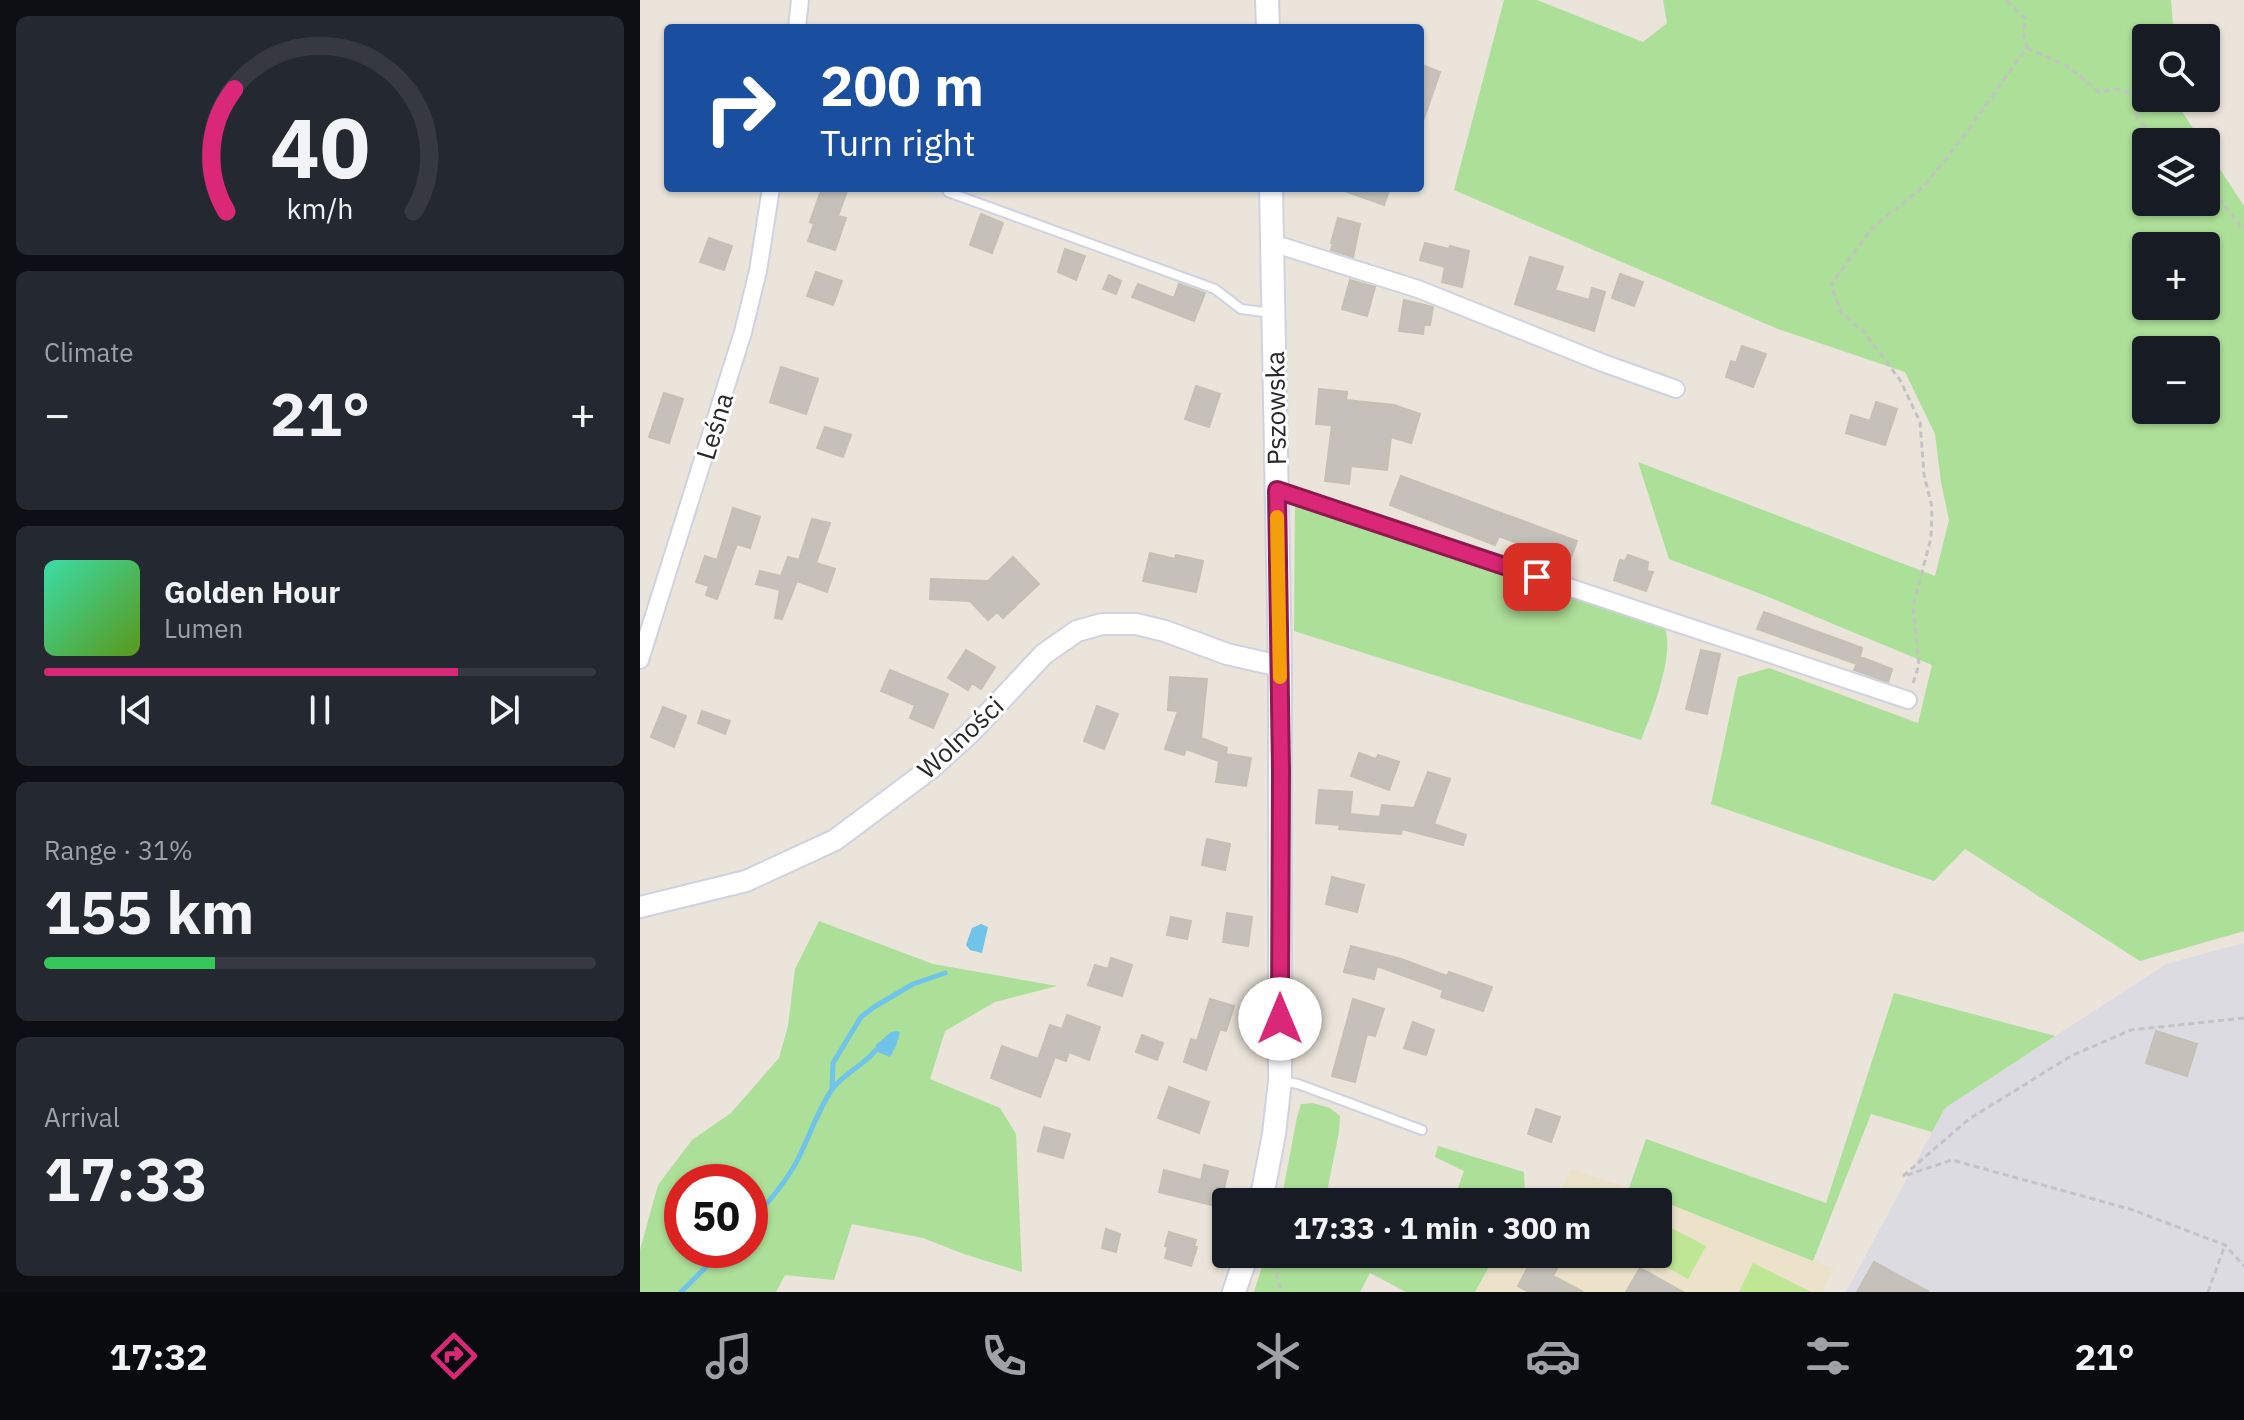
<!DOCTYPE html>
<meta charset="utf-8">
<style>
:root{--surface:#171b24;--page:#242831;--text:#f1f3f6;--muted:#9ea1a6;--line:#363941;--accent:#db2777}
body{margin:0;font-family:"IBM Plex Sans",sans-serif;background:var(--page);color:var(--text);height:100vh;display:flex;flex-direction:column;font-size:30px;white-space:nowrap}
*{box-sizing:border-box;margin:0}
p{font-size:26px;color:var(--muted)}
.icon{flex:none;width:44px;height:44px;fill:none;stroke:currentColor;stroke-width:2;stroke-linecap:round;stroke-linejoin:round}
.map{position:relative;flex:1;overflow:hidden}
.panel{display:flex;flex-direction:column;gap:16px;padding:16px;background:#0d0f14;width:640px}
.panel>*{flex:none}
.top-card{position:absolute;left:24px;top:24px;width:760px;height:168px;border-radius:8px;box-shadow:0 2px 6px #0004;background:#1a4fa0;color:#fff;overflow:hidden}
.fabs{position:absolute;left:1492px;top:24px;display:grid;gap:16px}
.fabs a{display:grid;place-items:center;width:88px;height:88px;border-radius:8px;background:var(--surface);box-shadow:0 2px 6px #0004;font-size:40px}
.speed{position:absolute;left:24px;top:1164px;display:flex;gap:16px;font-size:40px;font-weight:700;text-align:center}
.speed>*{display:grid;place-content:center;width:104px;height:104px;border-radius:50%;background:var(--surface);box-shadow:0 2px 6px #0004;line-height:1}
.speed .limit{border:12px solid #d22;background:#fff;color:#111}
.pin{position:absolute;display:grid;place-items:center;width:68px;height:68px;color:#fff;margin:-34px;border-radius:16px;box-shadow:0 4px 12px #0006}
.me{position:absolute;width:88px;margin:-44px;rotate:0deg;stroke-linejoin:round;filter:drop-shadow(0 0 6px #0008)}
.turn{display:flex;align-items:center;gap:28px;height:168px;padding:0 24px;font-size:36px}
.turn .icon{width:104px;height:104px;stroke-width:2.5}
.turn b{display:block;font-size:56px;line-height:68px}
.big{font-size:60px;font-weight:800;line-height:1.1}
.panel .widget{flex:1;display:flex;flex-direction:column;justify-content:center;gap:12px;min-width:0;padding:0 28px;border-radius:12px;background:var(--page)}
.panel .dial{align-items:center;gap:0}
.dial svg{height:208px;overflow:visible;fill:none;stroke:var(--line);stroke-width:7;stroke-linecap:round;text-anchor:middle}
.dial text{fill:var(--text);stroke:none}
.song{display:flex;align-items:center;gap:24px}
.cover{width:96px;height:96px;border-radius:12px;background:linear-gradient(135deg,hsl(160 70% 55%),hsl(90 70% 35%))}
.played{height:8px;border-radius:4px;background:linear-gradient(90deg,var(--accent) 75%,var(--line) 75%)}
.keys{display:flex;justify-content:space-around;direction:ltr}
.heat{display:flex;justify-content:space-between;align-items:center;font-size:44px;direction:ltr}
.charge{height:12px;border-radius:6px;background:linear-gradient(90deg,#34c759 31%,var(--line) 0)}
.trip{position:absolute;left:572px;top:1188px;width:460px;height:80px;border-radius:8px;background:var(--surface);box-shadow:0 2px 6px #0004;font-weight:800;line-height:80px;text-align:center}
.dock{display:flex;height:128px;justify-content:space-around;align-items:center;background:#090b0e;color:var(--muted)}
.dock .icon{width:56px;height:56px}
.dock .on{color:var(--accent)}
.dock b{font-size:36px;color:var(--text)}
main{display:flex;flex:1;min-height:0}
.map>svg:first-child{display:block}
</style>
<main>
<section class="panel">
<div class="widget dial"><svg viewBox="0 0 100 80">
<path d="M14 69A42 42 0 1 1 86 69"/>
<path d="M14 69A42 42 0 0 1 17 22" stroke="#db2777"/>
<text x="50" y="56" font-size="32" font-weight="700">40</text>
<text x="50" y="72" font-size="11">km/h</text>
</svg></div>
<div class="widget"><p>Climate</p>
<div class="heat"><a>−</a><b class="big">21°</b><a>+</a></div>
</div>
<div class="widget">
<div class="song"><i class="cover"></i><div><b>Golden Hour</b><p>Lumen</p></div></div>
<div class="played"></div>
<div class="keys"><svg class="icon" aria-label="previous" viewBox="0 0 24 24"><path d="M18 5L8 12l10 7zM5 5v14"/></svg><svg class="icon" aria-label="pause" viewBox="0 0 24 24"><path d="M8 5v14M16 5v14"/></svg><svg class="icon" aria-label="next" viewBox="0 0 24 24"><path d="M6 5l10 7-10 7zM19 5v14"/></svg></div>
</div>
<div class="widget"><p>Range · 31%</p><b class="big">155 km</b><div class="charge"></div></div>
<div class="widget"><p>Arrival</p><b class="big">17:33</b></div>
</section>
<div class="map">
<svg width="1604" height="1292" viewBox="0 0 1604 1292">
<rect width="100%" height="100%" fill="#eae4da"/>
<path fill="#dddbe2" d="M1604,943V1292H1206L1305,1108L1526,964Z"/>
<path fill="#ebe2c9" d="M931,1169L989,1188L1194,1269L1182,1292H835L856,1254H1018V1202H914Z"/>
<path fill="#acdf98" fill-rule="evenodd" d="M864,0H897L1003,42L1027,23L1023,0H1531L1534,38H1506V98H1540L1541,110L1562,142H1506V202H1566V148L1604,206V931L1500,961L1325,849L1294,881L1071,804L1098,677L1129,668L1278,723L1292,665L1126,596L1029,559L998,462L1295,576L1309,520L1301,482L1295,434L1265,372L1138,329L814,190ZM1566,246V306H1506V246ZM1566,350V410H1506V350Z
M655,505L1024,626C1036,652 1012,713 1001,740L654,631Z
M179,921L293,964L417,986L355,1002L305,1031L290,1079L360,1108L376,1134L382,1272L324,1254L283,1238L212,1224L194,1280L145,1275L136,1292H0V1250L18,1185L52,1140L91,1113L139,1058L148,1026L155,969ZM42,1182H110V1250H42Z
M1254,993L1415,1036L1305,1108L1292,1132L1231,1114L1173,1261L989,1188L1006,1139L1186,1203Z
M673,1103L690,1108L700,1116L699,1132L686,1196L701,1202H641L657,1117L661,1104Z
M798,1146L884,1172L885,1202H813L824,1171L795,1157Z
M626,1254H856L835,1292H766L730,1273L720,1292H614Z"/>
<path fill="#bfe694" d="M1018,1221L1066,1246L1048,1279L1002,1254H1018Z
M1113,1263L1171,1292H1099Z"/>
<path fill="#70c3e9" d="M341,924L348,927L342,953L330,950L326,945L332,928Z
M256,1031L260,1032L256,1046L250,1057L235,1051L236,1045L251,1032Z"/>
<g fill="none" stroke-linecap="round" stroke-linejoin="round">
<path stroke="#70c3e9" stroke-width="5" d="M192,1088L193,1063L221,1017L234,1007L273,984L305,973
M110,1222C127,1204 147,1181 158,1159C168,1140 181,1102 194,1087C206,1072 224,1065 235,1051
M41,1292L83,1250"/>
</g>
<path fill="#c5c1ba" stroke="#c5c0b4" stroke-width="2" d="M780,64L800,72L782,124H780Z
M182,188H208L198,216L206,218L195,250L168,241L174,224L170,222Z
M702,188H750L744,205L702,190Z
M341,214L363,223L352,253L330,245Z
M698,218L720,224L713,257L691,250L693,243H691Z
M69,238L92,246L84,270L60,262Z
M785,243L809,249L810,246L829,251L822,287L802,282L805,267L780,260Z
M425,249L445,256L436,280L418,272Z
M890,257L923,267L915,290L949,300L952,288L965,292L954,331L875,304Z
M176,272L202,281L193,305L167,296Z
M980,274L1003,282L994,306L972,298Z
M469,275L481,281L476,294L463,289Z
M710,280L735,287L727,316L702,309Z
M498,284L534,298L539,284L565,293L554,321L492,297Z
M764,300L793,307L790,325H784L783,334L759,331Z
M1102,346L1126,354L1113,387L1086,377L1091,361L1096,363Z
M141,367L178,379L166,414L130,402Z
M556,386L580,394L569,427L545,419Z
M679,389L707,392L706,400L754,405L780,414L771,443L751,437L747,470L711,466L709,484L685,481L692,425L676,424Z
M24,393L43,399L29,443L9,437Z
M1236,402L1257,409L1245,445L1206,433L1211,415L1230,421Z
M185,427L211,435L203,457L177,448Z
M761,476L937,541L929,563L859,536L855,545L750,505Z
M93,508L120,517L110,548L97,544L77,599L66,595L69,586L56,582L65,556L77,560Z
M172,519L190,523L176,563L195,569L187,592L157,581L142,619L135,618L140,590L116,584L120,571L141,576L148,557L159,560Z
M510,553L535,559L536,555L563,561L556,592L503,581Z
M988,555L1008,562L1007,571L1013,572L1006,591L974,580L980,560L985,561Z
M373,557L399,584L363,618L357,612L348,620L330,601L290,599L291,579L348,581Z
M1124,612L1222,648L1219,661L1221,657L1252,669L1248,682L1214,670L1217,664L1117,629Z
M326,650L355,667L341,689L332,683L328,690L308,678Z
M1061,650L1080,654L1067,714L1046,709Z
M250,670L308,694L293,728L270,718L275,705L241,691Z
M530,677L567,679L561,738L587,748L586,754L611,758L606,786L576,782L579,761L546,749L544,755L525,749L538,711L528,710Z
M457,706L478,714L464,749L444,741Z
M23,707L46,716L34,747L11,737Z
M62,711L90,721L85,734L58,723Z
M719,753L736,759L738,755L759,762L749,790L711,776Z
M788,772L810,779L794,824L826,835L823,845L762,829L761,834L699,829L700,825L676,823L679,790L712,792L710,814L740,817L742,805L774,808Z
M567,839L590,844L585,870L562,865Z
M692,877L724,885L717,912L686,904Z
M587,913L612,917L608,946L583,942Z
M531,917L551,921L547,939L527,935Z
M711,946L761,959L807,976L809,972L852,987L843,1011L801,997L803,990L737,966L734,979L704,972Z
M471,958L492,965L482,996L448,985L455,965L468,969Z
M570,999L594,1006L586,1031L580,1029L566,1070L544,1062L551,1039L557,1041Z
M713,999L744,1009L735,1036L727,1034L715,1082L692,1076Z
M427,1015L460,1027L449,1060L429,1052L426,1061L415,1057L400,1097L351,1078L362,1046L398,1059L410,1025L422,1029Z
M773,1022L794,1030L786,1055L764,1048Z
M1516,1031L1557,1044L1547,1076L1506,1063Z
M502,1035L523,1043L517,1060L496,1052Z
M529,1087L569,1102L559,1133L518,1118Z
M896,1109L920,1117L911,1142L888,1134Z
M404,1127L430,1134L423,1158L398,1151Z
M564,1165L588,1171L580,1207L519,1192L524,1170L561,1180Z
M466,1229L480,1234L476,1252L462,1248Z
M529,1232L556,1240L554,1247H557L551,1266L525,1258L528,1247L525,1246Z
M895,1254H925L913,1276L943,1292H889L878,1286Z
M1234,1262L1289,1292H1217Z
M1000,1268L1043,1292H986Z"/>
<g fill="none" stroke-linecap="round" stroke-linejoin="round">
<g stroke="#cfd2e1" stroke-width="12">
<path id="service" d="M308,192L575,289L601,309L632,313
M641,1081L658,1084L782,1130"/>
</g>
<g stroke="#cfd2e1" stroke-width="20">
<path id="minor" d="M157,28L160,0
M632,243L778,289L963,363L1036,389
M637,490L1268,700
M0,660L103,332L118,271L131,188"/>
</g>
<g stroke="#cfd2e1" stroke-width="24">
<path id="tertiary" d="M0,907L106,881L195,840L290,769L331,732L404,654L437,631L462,624H496L525,631L587,654L640,666"/>
</g>
<g stroke="#cfd2e1" stroke-width="26">
<path id="secondary" d="M627,0L628,28
M621,1202L634,1134L640,1081V666L631,188
M594,1292L607,1254"/>
</g>
<path stroke="#c3c3c3" stroke-width="3" stroke-dasharray="6 4" stroke-linecap="butt" d="M1387,48L1429,67L1459,92L1477,89L1492,94L1498,120L1524,142
M1566,183L1604,230
M1273,683L1279,665L1273,606L1291,538L1292,507L1284,475L1280,422L1260,380L1225,333L1202,314L1191,285C1205,266 1219,243 1235,226C1251,210 1272,199 1287,182C1324,139 1353,93 1387,48L1384,37L1385,18L1366,0
M1267,1175L1312,1160L1493,1210L1585,1245L1604,1266
M1263,1176L1329,1119L1431,1056L1491,1030L1604,1018
M631,1254L641,1292
M1568,1292L1585,1245"/>
<use href="#service" stroke="#fff" stroke-width="8"/>
<use href="#minor" stroke="#fff" stroke-width="16"/>
<use href="#tertiary" stroke="#fff" stroke-width="20"/>
<use href="#secondary" stroke="#fff" stroke-width="22"/>
</g>
<g fill="none" stroke-linecap="round" stroke-linejoin="round">
<g stroke="#8e194d" stroke-width="20">
<path id="route" d="M640,1019L641,771L637,490L897,577"/>
</g>
<use href="#route" stroke="#db2777" stroke-width="14"/>
<path stroke="#f59e0b" stroke-width="14" d="M637,517L640,677"/>
</g>
<g text-anchor="middle" dominant-baseline="central" stroke-width="6" stroke-linejoin="round" paint-order="stroke">
<g font-size="26" fill="#282828" stroke="#fff">
<text transform="translate(635 408) rotate(-91)">Pszowska</text>
<text transform="translate(74 426) rotate(-73)">Leśna</text>
<text transform="translate(320 737) rotate(-43)">Wolności</text>
</g>
</g>
</svg>
<div class="fabs">
<a><svg class="icon" aria-label="search" viewBox="0 0 24 24"><circle cx="10" cy="10" r="6"/><path d="M15 15l6 6"/></svg></a>
<a><svg class="icon" aria-label="layers" viewBox="0 0 24 24"><path d="M12 4l9 5-9 5-9-5zM3 14l9 5 9-5"/></svg></a>
<a>+</a>
<a>−</a>
</div>
<div class="speed"><div class="limit">50</div></div>
<div class="pin" style="left:897px;top:577px;background:#d93025"><svg class="icon" aria-label="arrive" viewBox="0 0 24 24"><path d="M6 21V4h12l-3 4 3 4H6"/></svg></div>
<svg class="me" style="left:640px;top:1019px" viewBox="-20 -20 40 40"><circle r="19" fill="#fff"/><path d="M0-13L10 11 0 6-10 11z" fill="#db2777"/></svg>
<div class="trip">17:33 · 1 min · 300 m</div>
<div class="top-card">
<div class="turn"><svg class="icon" aria-label="right" viewBox="0 0 24 24"><path d="M7 20v-9h11M14 6l5 5-5 5"/></svg><div><b>200 m</b>Turn right</div></div>
</div>
</div>
</main>
<nav class="dock">
<b>17:32</b>
<svg class="icon on" aria-label="directions" viewBox="0 0 24 24"><path d="M12 3l9 9-9 9-9-9zM9 14v-3h6M13 9l2 2-2 2"/></svg>
<svg class="icon" aria-label="music" viewBox="0 0 24 24"><path d="M9 18V5l10-2v13"/><circle cx="6" cy="18" r="3"/><circle cx="16" cy="16" r="3"/></svg>
<svg class="icon" aria-label="phone" viewBox="0 0 24 24"><path d="M5 4h4l2 5-3 2q2 4 5 5l2-3 5 2v4C11 20 4 13 5 4z"/></svg>
<svg class="icon" aria-label="climate" viewBox="0 0 24 24"><path d="M12 3v18M4 7l16 10M4 17L20 7"/></svg>
<svg class="icon" aria-label="car" viewBox="0 0 24 24"><path d="M5 17H2v-5l4-1 3-4h7l3 4 3 1v5h-3M9 17h6M6 11h13"/><circle cx="7" cy="17" r="2"/><circle cx="17" cy="17" r="2"/></svg>
<svg class="icon" aria-label="filters" viewBox="0 0 24 24"><path d="M4 7h16M4 17h16"/><circle cx="9" cy="7" r="2"/><circle cx="15" cy="17" r="2"/></svg>
<b>21°</b>
</nav>
